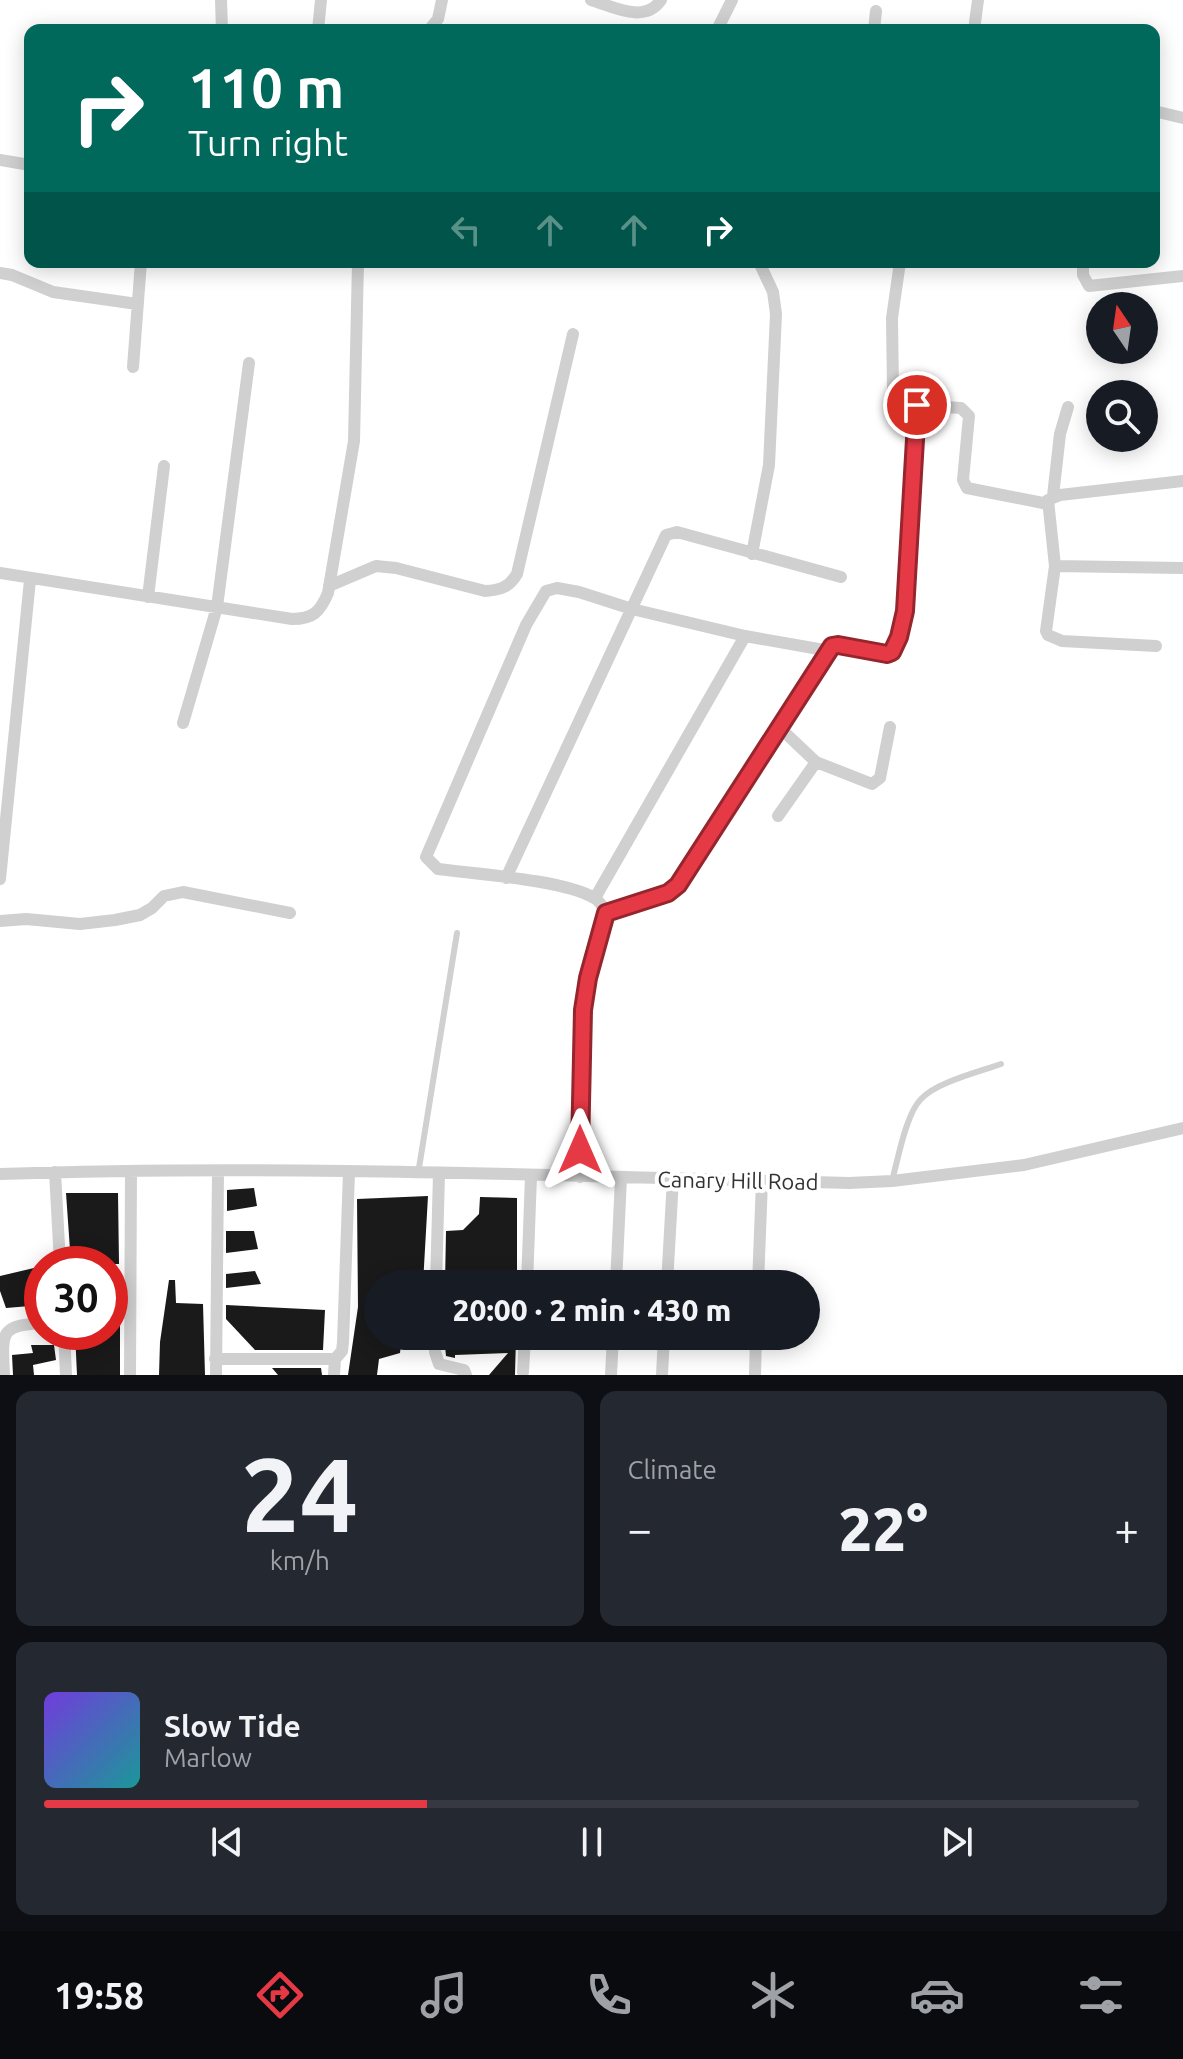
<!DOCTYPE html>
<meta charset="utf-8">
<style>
:root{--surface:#171b24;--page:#242831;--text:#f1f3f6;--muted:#9ea1a6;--line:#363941;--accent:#e63946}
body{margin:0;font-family:Ubuntu,sans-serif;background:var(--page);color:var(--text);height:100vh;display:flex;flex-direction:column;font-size:30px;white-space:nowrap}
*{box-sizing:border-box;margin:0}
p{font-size:26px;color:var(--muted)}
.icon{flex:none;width:44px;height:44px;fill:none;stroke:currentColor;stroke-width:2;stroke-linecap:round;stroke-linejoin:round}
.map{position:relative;height:1375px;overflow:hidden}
.panel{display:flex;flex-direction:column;gap:16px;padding:16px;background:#0d0f14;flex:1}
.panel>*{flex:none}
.top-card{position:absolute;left:24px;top:24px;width:1136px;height:244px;border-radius:16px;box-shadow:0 4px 20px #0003;background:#00695c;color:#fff;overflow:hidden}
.needle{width:52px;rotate:347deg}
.buttons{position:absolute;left:1086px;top:292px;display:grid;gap:16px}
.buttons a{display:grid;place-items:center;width:72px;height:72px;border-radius:50%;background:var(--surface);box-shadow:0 4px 20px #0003;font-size:40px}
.speed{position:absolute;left:24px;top:1246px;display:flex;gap:16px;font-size:40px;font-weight:700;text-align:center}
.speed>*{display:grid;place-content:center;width:104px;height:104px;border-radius:50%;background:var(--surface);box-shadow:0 4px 20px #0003;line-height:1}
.speed .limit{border:12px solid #d22;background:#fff;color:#111}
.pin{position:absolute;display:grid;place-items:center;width:68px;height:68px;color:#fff;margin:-34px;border:4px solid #fff;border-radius:50%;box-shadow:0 2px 8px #0007}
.me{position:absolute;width:88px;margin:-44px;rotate:0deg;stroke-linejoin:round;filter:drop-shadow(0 0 6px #0008)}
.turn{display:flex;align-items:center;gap:28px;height:168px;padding:0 32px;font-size:36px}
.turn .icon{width:104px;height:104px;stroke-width:2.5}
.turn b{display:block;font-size:56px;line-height:68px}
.lanes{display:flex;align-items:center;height:76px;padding:0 32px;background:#0003;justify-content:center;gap:40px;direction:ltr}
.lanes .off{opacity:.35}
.big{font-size:60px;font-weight:800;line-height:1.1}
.panel .card{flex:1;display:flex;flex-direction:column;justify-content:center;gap:12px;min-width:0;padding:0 28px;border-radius:16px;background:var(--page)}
.panel .dial{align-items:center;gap:0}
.dial b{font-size:104px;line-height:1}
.song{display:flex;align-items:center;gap:24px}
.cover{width:96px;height:96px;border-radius:12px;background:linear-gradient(135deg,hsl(260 70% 55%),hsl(180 70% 35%))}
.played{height:8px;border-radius:4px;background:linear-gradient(90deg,var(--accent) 35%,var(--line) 35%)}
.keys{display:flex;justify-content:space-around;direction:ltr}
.heat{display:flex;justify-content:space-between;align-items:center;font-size:44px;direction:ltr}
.panel .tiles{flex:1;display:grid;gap:16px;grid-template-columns:1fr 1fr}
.card:last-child{grid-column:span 2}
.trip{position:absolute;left:364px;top:1270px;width:456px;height:80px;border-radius:40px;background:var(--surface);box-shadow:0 4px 20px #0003;font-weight:800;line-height:80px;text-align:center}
.menu{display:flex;height:128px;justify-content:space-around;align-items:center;background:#090b0e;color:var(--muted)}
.menu .icon{width:56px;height:56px}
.menu .selected{color:var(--accent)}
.menu b{font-size:36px;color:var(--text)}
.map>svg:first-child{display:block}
</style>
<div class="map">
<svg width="1183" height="1375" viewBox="0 0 1183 1375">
<rect width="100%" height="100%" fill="#fff"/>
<path fill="#1a1a1a" d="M254,1188L257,1206L227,1211V1190Z
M66,1193H118L119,1264H71Z
M428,1196L423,1284H378V1336H402L400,1353L379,1359L377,1375H348L358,1307L357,1199Z
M480,1197L517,1198V1284H445L446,1231L463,1230L479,1214Z
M226,1231H254L258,1249L226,1253Z
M34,1268L42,1294V1305L6,1308L0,1291V1276Z
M255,1271L261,1284L226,1288V1274Z
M169,1280H175L176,1303L203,1304L205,1375H159L160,1342Z
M110,1289H120V1375H77L75,1332H110Z
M226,1305L325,1310L323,1350H255L226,1319Z
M444,1336H516L515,1375H489L508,1353L455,1355V1358L446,1356Z
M31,1345H54L56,1360L33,1365L34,1375H13L12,1355L33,1353Z
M272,1368H321L322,1375H278Z"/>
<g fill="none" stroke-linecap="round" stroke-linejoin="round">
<path stroke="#d0d0d0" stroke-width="6" d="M418,1174L457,933
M892,1181C898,1159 906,1114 921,1099C937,1082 979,1072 1001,1064"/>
<path stroke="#d0d0d0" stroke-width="12" d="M221,0L222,30
M591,0C614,7 645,24 661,0
M318,30L321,0
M429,30L438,19L442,0
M717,30L732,0
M874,30L876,11
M974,30L978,0
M1154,111L1183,118
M0,160L30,165
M1083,262V275L1089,286L1183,276
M0,273L12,275L53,292L137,304
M133,367L141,262
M917,405L961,408L969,416L963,480L967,488L1048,504
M1053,496L1060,434L1068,407
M752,554L769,465L776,314L773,292L759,262
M1055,566L1183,568
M0,573L292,619C313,619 320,612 328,593L354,441L358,262
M329,586L376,566L396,568L485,591C501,590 509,587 517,574L573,334
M148,597L164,466
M1156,646L1062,641L1048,635L1046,631L1055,566L1048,500L1060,495L1183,481
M830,651L832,646L838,645L890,653L903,624L919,411L916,404L896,399L893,391L892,318L900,262
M183,723L217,607L249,363
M780,728L816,762L872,784L880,778L890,727
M778,816L816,762
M506,878L666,535L677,532L841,577
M0,879L30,580
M595,898L745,636
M0,921L26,919L80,924L115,920L140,915L152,908L164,896L183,892L290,913
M55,1172L60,1264
M0,1174C283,1164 566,1176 849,1183L892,1181L1024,1165L1183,1128
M580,1177L583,1010L588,978L606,913L668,893L678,885L830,651L745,636L632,609L579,592L557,588L546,591L526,625L426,857L438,869C475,874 565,880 594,898C600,901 603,907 606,913
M436,1284L439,1174
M527,1284L531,1176
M616,1284L621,1178
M667,1284L673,1179
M758,1284L762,1181
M64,1332L66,1375
M435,1336V1352L439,1364L464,1370L466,1375
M215,1359H335L334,1375
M335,1359L342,1351L343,1342L349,1172
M523,1372L525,1336
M4,1375C2,1331 0,1326 42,1323
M130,1375L131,1172
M216,1375L218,1172
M611,1375L613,1336
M662,1375L664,1336
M755,1375L756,1336"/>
</g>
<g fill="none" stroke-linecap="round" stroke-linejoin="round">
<g stroke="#96252e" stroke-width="20">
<path id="route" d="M580,1150L583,1010L588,978L606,913L668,893L678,885L832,646L838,645L887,654L892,652L899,637L905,611L917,405"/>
</g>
<use href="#route" stroke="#e63946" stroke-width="14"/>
</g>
<g text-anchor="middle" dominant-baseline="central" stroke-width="8" stroke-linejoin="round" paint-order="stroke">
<g font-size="22" fill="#333" stroke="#fff">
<text transform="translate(738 1180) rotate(1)">Canary Hill Road</text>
</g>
</g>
</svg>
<div class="buttons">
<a><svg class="needle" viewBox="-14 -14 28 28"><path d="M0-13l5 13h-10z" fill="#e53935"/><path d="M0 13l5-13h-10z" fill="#9ea1a6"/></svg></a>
<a><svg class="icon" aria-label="search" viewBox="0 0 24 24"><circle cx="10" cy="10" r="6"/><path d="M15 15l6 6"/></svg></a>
</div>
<div class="speed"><div class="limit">30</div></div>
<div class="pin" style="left:917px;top:405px;background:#d93025"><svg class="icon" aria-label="arrive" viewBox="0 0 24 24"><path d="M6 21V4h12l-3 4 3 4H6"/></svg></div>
<svg class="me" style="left:580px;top:1150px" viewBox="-20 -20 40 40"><path d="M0-17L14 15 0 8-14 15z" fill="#e63946" stroke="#fff" stroke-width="4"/></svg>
<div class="trip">20:00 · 2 min · 430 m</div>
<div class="top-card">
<div class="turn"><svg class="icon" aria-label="right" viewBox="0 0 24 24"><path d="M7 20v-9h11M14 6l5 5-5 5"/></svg><div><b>110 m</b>Turn right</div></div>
<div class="lanes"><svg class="icon off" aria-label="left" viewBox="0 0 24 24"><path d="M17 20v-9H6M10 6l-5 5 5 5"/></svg><svg class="icon off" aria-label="ahead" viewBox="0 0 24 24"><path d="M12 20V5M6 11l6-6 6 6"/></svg><svg class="icon off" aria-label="ahead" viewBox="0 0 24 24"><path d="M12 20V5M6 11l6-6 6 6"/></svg><svg class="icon" aria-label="right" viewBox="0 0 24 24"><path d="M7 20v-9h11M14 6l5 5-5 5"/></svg></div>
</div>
</div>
<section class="panel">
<div class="tiles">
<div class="card dial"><b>24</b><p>km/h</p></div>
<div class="card"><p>Climate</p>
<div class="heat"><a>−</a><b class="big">22°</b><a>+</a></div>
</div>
<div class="card">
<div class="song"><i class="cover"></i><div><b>Slow Tide</b><p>Marlow</p></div></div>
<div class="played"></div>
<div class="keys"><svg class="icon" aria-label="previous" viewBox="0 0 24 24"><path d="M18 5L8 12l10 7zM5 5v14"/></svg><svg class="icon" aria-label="pause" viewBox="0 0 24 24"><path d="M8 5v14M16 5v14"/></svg><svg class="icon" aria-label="next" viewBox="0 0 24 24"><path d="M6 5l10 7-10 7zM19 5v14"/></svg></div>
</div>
</div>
</section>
<nav class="menu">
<b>19:58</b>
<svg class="icon selected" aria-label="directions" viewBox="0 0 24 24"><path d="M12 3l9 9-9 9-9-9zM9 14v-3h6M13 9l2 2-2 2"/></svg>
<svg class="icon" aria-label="music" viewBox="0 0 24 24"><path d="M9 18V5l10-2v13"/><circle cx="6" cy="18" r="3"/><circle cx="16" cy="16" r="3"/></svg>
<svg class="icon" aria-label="phone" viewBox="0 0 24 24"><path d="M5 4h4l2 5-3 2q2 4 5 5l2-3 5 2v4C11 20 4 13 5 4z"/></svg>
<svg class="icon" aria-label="climate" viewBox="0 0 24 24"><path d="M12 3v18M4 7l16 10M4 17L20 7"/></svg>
<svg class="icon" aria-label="car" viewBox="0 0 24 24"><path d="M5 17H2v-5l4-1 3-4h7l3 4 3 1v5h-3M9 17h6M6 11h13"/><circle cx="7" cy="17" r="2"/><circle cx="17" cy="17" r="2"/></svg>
<svg class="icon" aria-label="filters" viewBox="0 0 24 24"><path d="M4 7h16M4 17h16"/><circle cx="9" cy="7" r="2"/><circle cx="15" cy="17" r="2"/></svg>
</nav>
